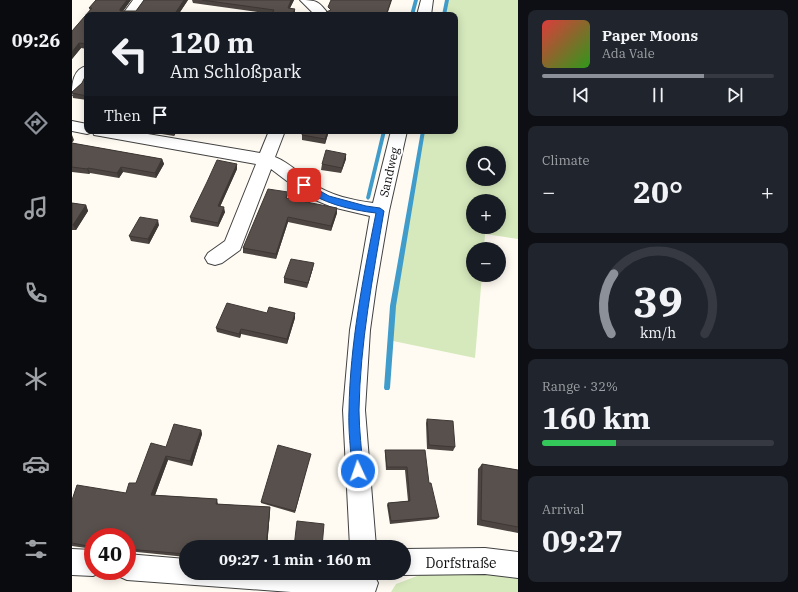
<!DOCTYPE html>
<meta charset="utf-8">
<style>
:root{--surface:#171b24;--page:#20242c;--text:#f1f3f6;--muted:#9ea1a6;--line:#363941;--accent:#8c9099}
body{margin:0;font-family:"IBM Plex Serif",serif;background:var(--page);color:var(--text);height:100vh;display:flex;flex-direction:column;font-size:15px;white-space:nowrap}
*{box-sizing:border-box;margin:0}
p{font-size:13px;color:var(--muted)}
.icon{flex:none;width:22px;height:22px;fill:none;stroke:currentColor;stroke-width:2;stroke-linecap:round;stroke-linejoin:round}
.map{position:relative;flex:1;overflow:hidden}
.sheet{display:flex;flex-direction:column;gap:10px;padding:10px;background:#0d0f14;width:280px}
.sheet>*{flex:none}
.hud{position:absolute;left:12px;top:12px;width:374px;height:122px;border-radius:8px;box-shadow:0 2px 10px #0003;background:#171b24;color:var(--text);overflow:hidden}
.controls{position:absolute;left:394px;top:146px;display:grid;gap:8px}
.controls a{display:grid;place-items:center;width:40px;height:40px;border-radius:50%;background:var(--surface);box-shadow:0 2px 10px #0003;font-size:20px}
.speed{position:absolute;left:12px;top:528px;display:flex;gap:8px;font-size:20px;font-weight:700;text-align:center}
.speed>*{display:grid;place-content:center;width:52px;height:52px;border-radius:50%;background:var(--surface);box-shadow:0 2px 10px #0003;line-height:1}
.speed .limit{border:6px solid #d22;background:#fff;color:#111}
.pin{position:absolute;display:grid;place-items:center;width:34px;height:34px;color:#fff;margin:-17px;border-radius:8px;box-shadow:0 2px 6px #0006}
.me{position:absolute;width:44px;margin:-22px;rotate:357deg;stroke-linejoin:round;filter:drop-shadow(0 0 3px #0008)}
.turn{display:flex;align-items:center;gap:14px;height:84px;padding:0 20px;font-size:18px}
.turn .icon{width:52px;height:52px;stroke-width:2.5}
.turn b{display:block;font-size:28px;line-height:34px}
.then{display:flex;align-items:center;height:38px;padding:0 20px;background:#0003;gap:8px;font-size:15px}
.big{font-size:30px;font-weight:700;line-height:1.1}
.sheet .widget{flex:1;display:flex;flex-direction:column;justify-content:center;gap:6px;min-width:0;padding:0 14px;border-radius:8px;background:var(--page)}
.sheet .dial{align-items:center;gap:0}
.dial svg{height:104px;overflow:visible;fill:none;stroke:var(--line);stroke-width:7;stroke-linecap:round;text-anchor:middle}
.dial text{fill:var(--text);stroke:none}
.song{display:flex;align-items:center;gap:12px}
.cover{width:48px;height:48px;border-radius:6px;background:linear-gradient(135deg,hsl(0 70% 55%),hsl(110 70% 35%))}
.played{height:4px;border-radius:2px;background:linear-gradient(90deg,var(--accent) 70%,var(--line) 70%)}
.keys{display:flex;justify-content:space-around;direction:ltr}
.heat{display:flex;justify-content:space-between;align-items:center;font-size:22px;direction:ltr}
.charge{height:6px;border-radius:3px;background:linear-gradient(90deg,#34c759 32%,var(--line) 0)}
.trip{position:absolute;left:107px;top:540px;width:232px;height:40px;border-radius:20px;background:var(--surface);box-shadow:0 2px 10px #0003;font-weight:700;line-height:40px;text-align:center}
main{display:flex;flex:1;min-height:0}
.dock{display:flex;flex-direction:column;width:72px;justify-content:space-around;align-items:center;background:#090b0e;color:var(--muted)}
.dock .icon{width:28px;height:28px}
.dock .selected{color:var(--accent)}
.dock b{font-size:18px;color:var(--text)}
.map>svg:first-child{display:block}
</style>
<main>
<nav class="dock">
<b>09:26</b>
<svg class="icon selected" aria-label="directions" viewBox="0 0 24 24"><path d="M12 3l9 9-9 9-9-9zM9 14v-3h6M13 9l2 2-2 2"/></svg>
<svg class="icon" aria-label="music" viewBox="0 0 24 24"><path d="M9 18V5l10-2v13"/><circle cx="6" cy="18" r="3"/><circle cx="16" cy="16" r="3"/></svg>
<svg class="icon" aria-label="phone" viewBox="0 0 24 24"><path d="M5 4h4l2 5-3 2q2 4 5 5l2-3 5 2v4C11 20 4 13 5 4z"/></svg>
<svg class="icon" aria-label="climate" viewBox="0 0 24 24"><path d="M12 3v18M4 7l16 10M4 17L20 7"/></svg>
<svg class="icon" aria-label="car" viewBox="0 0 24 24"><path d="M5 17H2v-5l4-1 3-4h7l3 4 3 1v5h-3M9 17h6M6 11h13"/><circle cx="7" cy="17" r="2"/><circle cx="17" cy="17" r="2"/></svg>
<svg class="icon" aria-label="filters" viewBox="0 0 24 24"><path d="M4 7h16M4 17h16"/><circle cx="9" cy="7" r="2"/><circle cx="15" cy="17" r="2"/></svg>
</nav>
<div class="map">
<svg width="446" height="592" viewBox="0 0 446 592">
<rect width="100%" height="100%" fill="#fffbf2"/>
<path fill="#d6e9bc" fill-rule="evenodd" d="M376,0H446V239L413,234L412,249H401V275H410L403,358L321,341L323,307L352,131H383V15H374ZM401,153H427V179H401ZM401,201H427V227H401Z
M358,571L421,572L446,578V592H319L324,584Z"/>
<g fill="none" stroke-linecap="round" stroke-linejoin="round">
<path fill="#409cca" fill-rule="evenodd" d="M342,0H346L342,15H338Z
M373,0H377L374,15H370Z
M310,131H314L298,198L296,200L294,198Z
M349,131H353L324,306L318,388L317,390H313L312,388L318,306Z"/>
<g stroke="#424242" stroke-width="2">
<path id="minor" d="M61,0H74L64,15H50Z
M228,0C244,0 247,1 257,15H243Z
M349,0H361L359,15H345Z
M15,66C15,77 13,91 0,95C0,83 1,69 15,66Z
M0,121L15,124V131H58L188,153L197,131H213L203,157C218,163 229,175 242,184C259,196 281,200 301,203L319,131H335L317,211L304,287L298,330L293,410L304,547H278L271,410L278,330L298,216L260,207L236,197L199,169L168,250L150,263L143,265L136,263L133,258L136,253L153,241L184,164L28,136L22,135L21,132L15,134L0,131Z
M413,548L446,552V578L413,574L332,575L327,573H332V549Z
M0,549L21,550V571H31L30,572L21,576L0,575Z
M55,554L114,559V573H301L306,583L303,592H219L55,580L46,576L43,571H55Z"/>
</g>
<use href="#minor" fill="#fff" fill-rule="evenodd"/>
</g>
<path fill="#4c4541" d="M24,0H59L51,11H64L72,0H116L106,15H15V49L9,48L0,59V31L18,10L17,8Z
M120,0H222L218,8L223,13L222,15H199L200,14L121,3Z
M15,73V100L1,98L0,92L10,83Z
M71,131H105L102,136Z
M150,131H165L164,133Z
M231,131H257L253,144L230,140V135Z
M0,143L90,159L92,164L84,178L51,172L47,178L18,173L17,174L0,172Z
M274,154V159L269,173L249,170L250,164Z
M165,164V169L148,207L153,212L146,227L119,222L118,217Z
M216,192L215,198L265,213L259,231L216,222L204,259L171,253V248Z
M0,203L14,205L16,211L4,230H0Z
M87,225L77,244L59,241L57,236Z
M241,268L235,288L212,283V278Z
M195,313L223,318L215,344L169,334L168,338L145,332L144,328Z
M355,419L383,447L381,451L355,449L354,423Z
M129,430L130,434L120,466L96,460L83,495L145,499L146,504L198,507V511L195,547H114V557L55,551V537H21V549L0,546V500L54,493L64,483L94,447Z
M313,450L357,483L367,517L365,519L318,524L315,505L316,503L336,501L333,470H314L313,453Z
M238,456L223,513L189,503V502Z
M410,464L446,470V533L405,525L406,469Z"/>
<path fill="#3e3835" d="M55,0H59L49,14L48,9Z
M112,0H116L106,15H102Z
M219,0H222L216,12V8Z
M319,0H320L315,15H314Z
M223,9V13L222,15H219Z
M7,43L9,48L0,59V52Z
M102,131H105L102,136Z
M256,131H257L253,144V139Z
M0,135L2,140L0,143Z
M274,154V159L269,173L270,168Z
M90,159L92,164L84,178L83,173Z
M165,164V169L146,211V206Z
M49,167L51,172L47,178L45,173Z
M16,168L18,173L17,174L15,169Z
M14,205L16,211L4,230L1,225Z
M152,207L153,212L146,227V223Z
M265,208V213L259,231V226Z
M216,217V222L204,259V254Z
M86,220L87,225L77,244L76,239Z
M242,263L241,268L235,288L236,283Z
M223,313V318L215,344V339Z
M169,329V334L168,338L167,334Z
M129,430L130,434L120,466L118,461Z
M94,456L96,460L82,498L79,495Z
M198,507V511L195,547H194Z"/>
<path fill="#58504c" stroke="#3e3835" d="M24,0H55L48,9V11H64L72,0H112L102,15H15V44L7,43L0,52V31L20,8H17Z
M130,0H219L216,8L223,9L219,15H199L202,10Z
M259,0H319L314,15H253L254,12L259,10L256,7Z
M15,73V96L0,93V92L10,83Z
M231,131H256L253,139L230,135Z
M0,143L90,159L83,173L49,167L45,173L16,168L15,169L0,167Z
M254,150L274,154L270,168L250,164Z
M145,160L165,164L146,206L152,207L146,223L118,217L135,182Z
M196,189L216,192L214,198L265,208L259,226L216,217L204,254L171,248Z
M0,203L14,205L1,225H0Z
M68,217L86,220L76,239L57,236Z
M219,259L242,263L236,283L212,278Z
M155,303L195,313L197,307L223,313L215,339L169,329L167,334L144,328Z
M355,419L381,421L383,447L357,445Z
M102,424L129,430L118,461L94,456L79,495L145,499L144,504L198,507L194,547H114V554L55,549V537H21V547L0,543V500L5,485L54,493L57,483H64L79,443L94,447Z
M206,445L239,454L223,511L189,502Z
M313,450H353L357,483H359L367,517L319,521L316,503L338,501L335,467H315Z
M410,464L446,470V527L409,520Z
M225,521L252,524L250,547H222Z"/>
<path fill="#1a73e8" stroke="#114b97" d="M232,182L257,196L294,206L308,208L312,211C301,276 288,344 287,410C287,430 290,451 291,471L290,475L286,477L282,475L280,471C279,451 276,430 277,410C278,344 291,278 304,213C278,210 249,203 229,187V183Z"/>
<g text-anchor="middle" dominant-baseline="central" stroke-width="4" stroke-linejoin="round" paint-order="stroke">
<g font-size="12" fill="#0f0f0f" stroke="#fff">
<text transform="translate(317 172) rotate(-77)">Sandweg</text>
</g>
<g font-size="14" fill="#0f0f0f" stroke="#fff">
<text x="389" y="563">Dorfstraße</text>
</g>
</g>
</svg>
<div class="controls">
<a><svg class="icon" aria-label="search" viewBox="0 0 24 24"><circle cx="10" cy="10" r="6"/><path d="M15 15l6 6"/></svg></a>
<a>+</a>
<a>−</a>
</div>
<div class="speed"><div class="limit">40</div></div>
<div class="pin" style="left:232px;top:185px;background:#d93025"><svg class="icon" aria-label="arrive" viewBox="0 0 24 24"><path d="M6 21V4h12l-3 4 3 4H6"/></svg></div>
<svg class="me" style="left:286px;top:471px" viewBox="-20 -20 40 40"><circle r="17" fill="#1a73e8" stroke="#fff" stroke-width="3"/><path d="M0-11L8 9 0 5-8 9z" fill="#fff"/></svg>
<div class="trip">09:27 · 1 min · 160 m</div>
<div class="hud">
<div class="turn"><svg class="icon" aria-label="left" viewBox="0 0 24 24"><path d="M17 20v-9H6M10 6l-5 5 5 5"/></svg><div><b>120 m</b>Am Schloßpark</div></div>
<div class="then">Then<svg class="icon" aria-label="arrive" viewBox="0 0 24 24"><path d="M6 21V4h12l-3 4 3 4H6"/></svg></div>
</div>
</div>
<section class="sheet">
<div class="widget">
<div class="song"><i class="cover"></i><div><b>Paper Moons</b><p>Ada Vale</p></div></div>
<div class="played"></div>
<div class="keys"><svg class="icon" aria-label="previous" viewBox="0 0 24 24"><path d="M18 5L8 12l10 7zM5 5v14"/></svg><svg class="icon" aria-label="pause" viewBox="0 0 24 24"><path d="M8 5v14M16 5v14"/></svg><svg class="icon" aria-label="next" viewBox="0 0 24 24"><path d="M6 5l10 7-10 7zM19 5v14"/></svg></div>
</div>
<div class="widget"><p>Climate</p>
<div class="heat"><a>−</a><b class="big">20°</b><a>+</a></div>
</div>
<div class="widget dial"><svg viewBox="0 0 100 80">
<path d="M14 69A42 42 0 1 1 86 69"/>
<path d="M14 69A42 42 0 0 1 16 23" stroke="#8c9099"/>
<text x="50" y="56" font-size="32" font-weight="700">39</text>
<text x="50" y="72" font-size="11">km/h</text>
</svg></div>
<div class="widget"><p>Range · 32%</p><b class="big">160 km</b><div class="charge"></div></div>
<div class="widget"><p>Arrival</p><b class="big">09:27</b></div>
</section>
</main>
